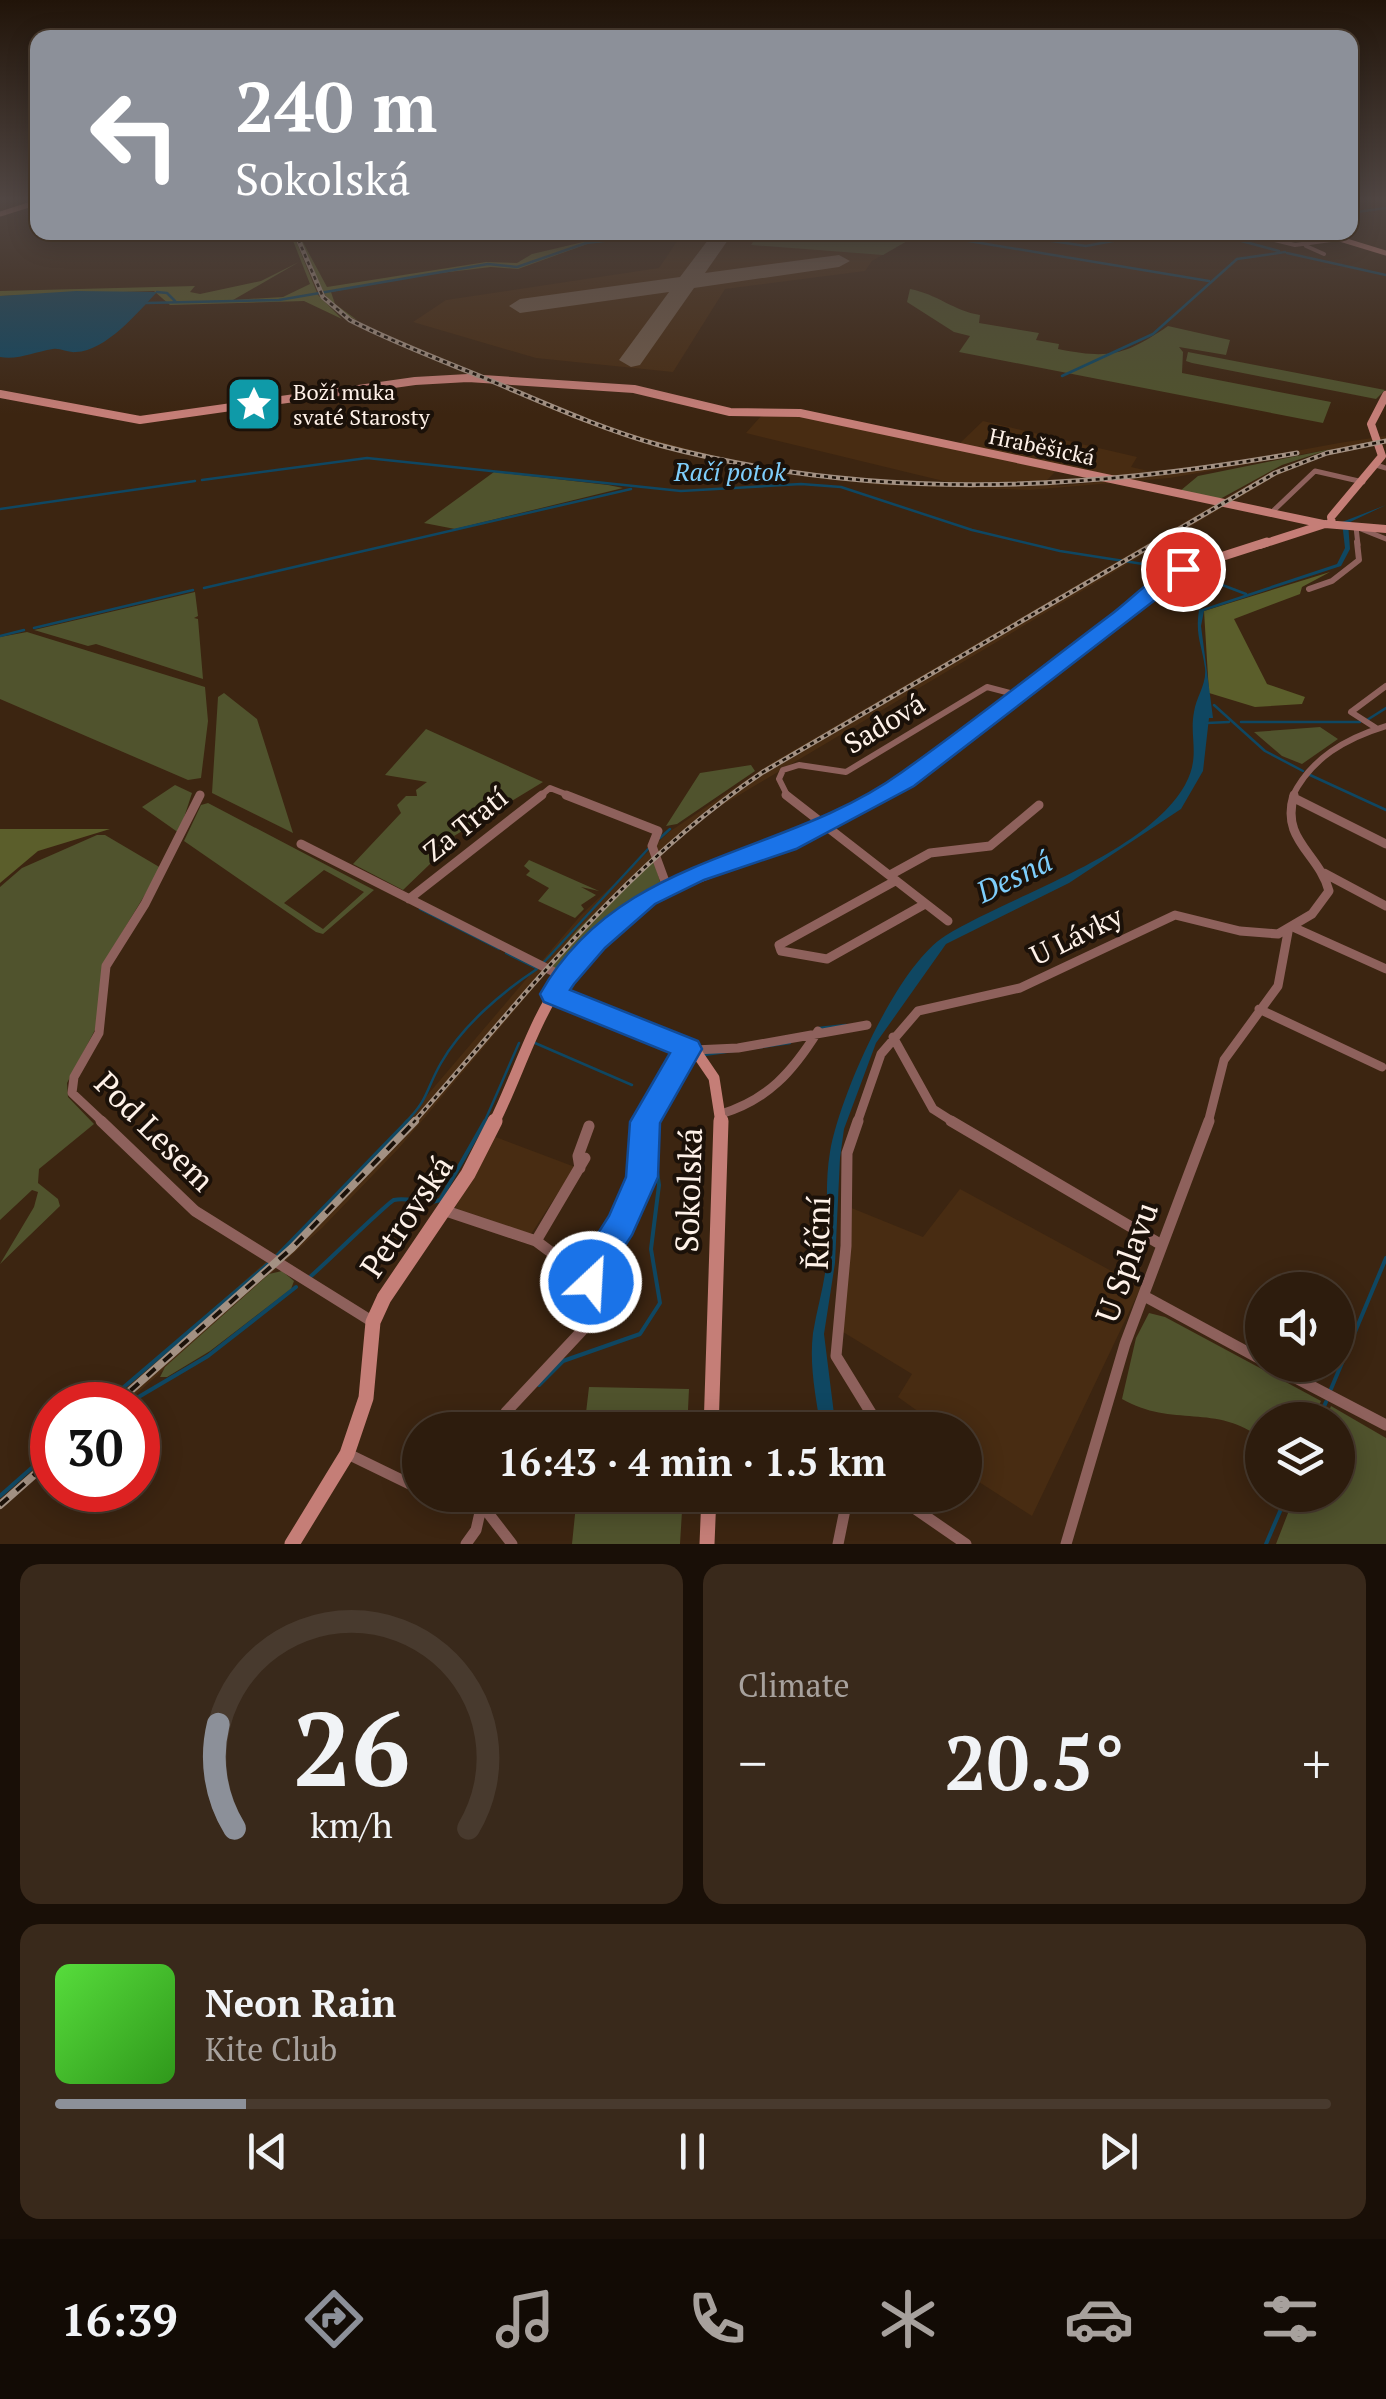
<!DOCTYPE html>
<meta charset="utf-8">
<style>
:root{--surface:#2d1c0d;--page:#39291b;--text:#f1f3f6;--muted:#a7a19d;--line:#483a2e;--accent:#8c9099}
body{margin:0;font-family:"PT Serif",serif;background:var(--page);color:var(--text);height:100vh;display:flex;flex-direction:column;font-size:38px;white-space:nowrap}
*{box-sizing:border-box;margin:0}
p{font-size:32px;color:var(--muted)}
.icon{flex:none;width:55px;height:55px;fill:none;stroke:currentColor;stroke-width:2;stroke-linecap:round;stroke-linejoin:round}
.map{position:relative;height:1544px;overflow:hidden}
.side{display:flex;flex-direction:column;gap:20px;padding:20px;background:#190f07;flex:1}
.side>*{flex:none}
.guide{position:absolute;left:30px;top:30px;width:1328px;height:210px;border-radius:20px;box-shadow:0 5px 25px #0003,0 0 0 2px var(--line);background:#8c9099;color:#fff;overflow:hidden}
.fabs{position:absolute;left:1245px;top:1272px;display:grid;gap:20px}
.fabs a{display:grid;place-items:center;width:110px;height:110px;border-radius:50%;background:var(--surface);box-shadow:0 5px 25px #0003,0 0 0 2px var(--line);font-size:50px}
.speed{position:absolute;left:30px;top:1382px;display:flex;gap:20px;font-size:50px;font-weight:700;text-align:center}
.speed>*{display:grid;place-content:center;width:130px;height:130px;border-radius:50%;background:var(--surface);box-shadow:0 5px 25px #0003,0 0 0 2px var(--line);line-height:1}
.speed .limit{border:15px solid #d22;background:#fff;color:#111}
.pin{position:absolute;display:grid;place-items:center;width:85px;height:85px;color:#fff;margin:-42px;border:5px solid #fff;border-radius:50%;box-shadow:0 2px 10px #0007}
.me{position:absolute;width:110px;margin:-55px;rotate:25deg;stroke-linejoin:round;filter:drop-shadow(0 0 8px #0008)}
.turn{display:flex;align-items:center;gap:35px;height:210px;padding:0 40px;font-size:45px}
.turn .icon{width:130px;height:130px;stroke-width:2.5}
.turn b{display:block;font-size:70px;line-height:85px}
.big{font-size:75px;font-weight:700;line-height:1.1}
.side .widget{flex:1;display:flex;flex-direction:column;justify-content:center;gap:15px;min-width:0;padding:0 35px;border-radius:20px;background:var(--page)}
.side .dial{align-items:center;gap:0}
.dial svg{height:260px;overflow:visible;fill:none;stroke:var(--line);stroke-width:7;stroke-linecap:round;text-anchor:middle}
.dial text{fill:var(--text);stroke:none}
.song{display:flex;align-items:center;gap:30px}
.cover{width:120px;height:120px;border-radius:15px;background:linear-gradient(135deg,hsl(110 70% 55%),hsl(110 70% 35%))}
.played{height:10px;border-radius:5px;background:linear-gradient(90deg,var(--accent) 15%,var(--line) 15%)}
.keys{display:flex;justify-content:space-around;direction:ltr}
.heat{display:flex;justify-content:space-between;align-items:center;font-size:55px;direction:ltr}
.side .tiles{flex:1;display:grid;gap:20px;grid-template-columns:1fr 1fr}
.widget:last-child{grid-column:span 2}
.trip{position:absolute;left:402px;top:1412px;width:580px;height:100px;border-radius:50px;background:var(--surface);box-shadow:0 5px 25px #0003,0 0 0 2px var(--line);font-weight:700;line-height:100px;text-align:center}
.tab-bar{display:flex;height:160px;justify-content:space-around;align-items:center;background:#120b05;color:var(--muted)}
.tab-bar .icon{width:70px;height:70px}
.tab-bar .active{color:var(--accent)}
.tab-bar b{font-size:45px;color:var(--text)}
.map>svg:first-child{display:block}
</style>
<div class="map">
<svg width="1386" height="1544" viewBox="0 0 1386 1544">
<rect width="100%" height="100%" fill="#3c2511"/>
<path fill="#482c12" d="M868,232L916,235L872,261L865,271L725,289L673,372L536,358L413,322L446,300L659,268L682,234Z
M293,233H298L324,294L359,323L608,428L746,464L850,479L964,486L746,433L762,415L786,413L1056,471L1047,480L1058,486L1128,479L959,444L983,421L1137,457L1131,467L1166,475L1339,443L1386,436V443L1319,457L1272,478L704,816L604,904L399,1148L322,1228L124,1405H104L312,1221L365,1168L582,914L669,832L770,764L1265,475L1331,449L1170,478L1030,490L880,485L730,464L591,425L354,324L318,295Z
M493,1136L575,1167L531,1234L455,1208Z
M960,1189L1141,1287L1032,1516L965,1473V1430H944L898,1397L912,1374L843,1332L849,1207L923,1237Z"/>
<path fill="#50532d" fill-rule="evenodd" d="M759,233H921L883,255L751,245Z
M910,289C937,294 954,311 980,315L979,323L1039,333L1036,340L1059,344L1058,349C1109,359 1124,356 1168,326L1230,340L1226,355L1179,347L1183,352L1182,373L1331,402L1323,423L959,352L970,336L954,332L907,302Z
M1188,352L1385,390L1376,399L1192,363L1186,361Z
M1331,449L1282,465L1220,499L1180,491L1198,476Z
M494,472L608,485L623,488L455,529L424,523Z
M195,592L198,616L194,618L198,619L203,679L96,644L88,646L34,630Z
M27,632L205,687L208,721L201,778L188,780L0,699V637Z
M224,693L257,719L293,833L212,793L218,697Z
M1320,727L1338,739L1302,764L1282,756L1254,732Z
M426,729L543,782L454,836L456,839L403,890L353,864L401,813L397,805L406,796H417L416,790L427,782L385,775Z
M751,765L755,771L677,824L666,826L700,773Z
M175,785L192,793L179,833L142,807Z
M208,803L374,890L323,934L316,932L184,841L201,805ZM324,870L364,892L323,929L284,903Z
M97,835H105L161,868L103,964L96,1028L67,1083L68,1097L94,1124L39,1169L38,1183L58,1199L60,1206L0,1264L34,1207L38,1192L32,1190L0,1220V887L22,868Z
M653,858L661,885L601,928L561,970L548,966L577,930Z
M529,860L599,891L581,887L596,895L581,905L584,909L575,918L538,901L549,888L526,875L530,871L524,866Z
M282,1271L294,1281L291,1289L210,1351L167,1377H160L165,1367L269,1274Z
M1149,1313L1165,1317L1321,1401L1313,1420H1262V1439C1217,1403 1172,1428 1122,1399L1136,1338Z
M589,1387L689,1389L687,1430H584Z
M1331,1406L1386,1438V1544H1276L1295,1495H1338V1420H1325Z
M577,1495H683L680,1544H572Z"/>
<path fill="#5b5e2b" d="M659,232L663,236L590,243L518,269L491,267L415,276L331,292L335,304L357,320C320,307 311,265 298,233L327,287L486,262L517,263L532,254L609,236Z
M292,238L296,241L318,295L342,319L304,301L170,305L154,291L0,296V291L195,286L190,292L200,294L261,281L299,262L233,300L283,297L310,284Z
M1330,572L1302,587L1300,594L1234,619L1267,684L1305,697L1302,704L1255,707L1209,693L1204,611Z
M0,829H110L38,851L0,883Z"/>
<path fill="#0f4762" d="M76,291L157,292C138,312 106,351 76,352C68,353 61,348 53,349C34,352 19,360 0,357V296Z
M1386,505L1348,523L1350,549L1341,566L1204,611L1201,626L1213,718H1209L1203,771L1181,809L1069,883L946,944L876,1043L844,1129L840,1158L835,1263L824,1334L836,1430H821C816,1398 809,1365 813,1333C817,1308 825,1283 827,1258C829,1223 824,1187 830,1152C839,1097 897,966 945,936C1012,895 1146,854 1185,785C1201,756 1189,738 1194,712C1196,697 1207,684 1205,668C1202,645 1195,636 1199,610L1337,564L1345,548L1342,522Z"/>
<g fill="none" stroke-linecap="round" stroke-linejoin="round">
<path stroke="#0f4762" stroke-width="2.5" d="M1350,213L1386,208
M915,232L1209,281
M990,232L1086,246L1161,232
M1208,232L1279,251
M1288,232L1322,239
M1287,253L1386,275
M157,292L167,293L175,301
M146,303L279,300L488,264L517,267L586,243L681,232
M1062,376L1153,334L1237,259L1285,252
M202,480L367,458L681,491L801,484L841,487L972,530L1060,551L1175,569
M0,509L195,481
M1188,572L1246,594
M204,588L631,489
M34,628L193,590
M0,636L24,630
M1214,705L1265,751L1303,771
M1367,720L1386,708
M1241,722H1360
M1207,723L1229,722
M1310,775L1386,810
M660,838L670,829
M420,909L499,949
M506,953L536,968
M544,962L648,849
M819,1028L846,1025
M535,1043L632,1085
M704,1055L790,1043
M405,1123C429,1099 426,1089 441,1063C462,1026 502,992 537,969
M484,1123L519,1043
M652,1123L660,1108"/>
<path stroke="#0f4762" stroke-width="4" d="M277,1256L408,1121
M311,1276C323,1266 388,1202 394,1200C409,1196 423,1206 440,1200L485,1121
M539,1385L563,1361L640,1334L660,1303L651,1249L659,1185L651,1131
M1331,1389L1386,1258
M111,1398L268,1264
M104,1405L111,1398L119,1405
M125,1405L208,1356L296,1287
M1318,1420L1326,1402
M506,1430L513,1413
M0,1496L52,1450
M1266,1544L1287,1495"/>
<path fill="#705b4a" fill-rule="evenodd" d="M718,234L728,240L705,273L839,255L850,261L839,267L694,288L640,365L631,367L619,360L669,292L520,313L509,306L520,299L680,277L711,236Z"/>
<path stroke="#8e615c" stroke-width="4" d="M1241,232L1295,245L1338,239
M1306,246L1324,254"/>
<path stroke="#8e615c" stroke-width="5" d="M1376,465L1386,468
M1271,513L1315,471L1363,482
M1356,527L1386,539
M1356,527L1358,545"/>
<path stroke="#8e615c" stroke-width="6" d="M1309,589L1332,581L1359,560L1357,542
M1376,728L1351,712L1386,686
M539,797L550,788L573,797
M788,797L779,779L783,770L799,765L846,772L987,687L1018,695
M1292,797C1311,758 1346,738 1386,726"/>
<path stroke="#8e615c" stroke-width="9" d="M566,795L658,831L652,846L667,887
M786,795L948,921
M1294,798L1386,844
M301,844L564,977
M1324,873L1386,906
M890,875L930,853L990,846L1039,805
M895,881L779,945L781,951L827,959L925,904
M409,899L542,795
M1295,928L1386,969
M1259,1009L1382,1067
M893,1037L933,1109L955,1123
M694,1050L738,1048L867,1025
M721,1114C768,1100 793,1071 818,1031
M104,1123L72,1093L74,1077L99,1033L106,966L145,904L200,795
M646,1123L688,1049
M857,1123L881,1054L918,1011L1020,988L1175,915L1240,931L1278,934L1312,914L1329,891C1319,853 1280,840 1294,795
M1208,1123L1224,1060L1278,986L1288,932"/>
<path stroke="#8e615c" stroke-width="11" d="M101,1121L195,1211L373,1322
M858,1121L847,1153L846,1246L836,1356L871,1413L867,1430
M951,1121L1160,1244
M580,1168L578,1156L589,1126
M446,1211L536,1241L585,1158
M536,1241L591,1282
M1146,1297L1262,1360
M1271,1365L1386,1425
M500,1430L506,1412L592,1320L593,1266L621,1225L642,1177L647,1121
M348,1454L420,1489
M443,1495L485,1509L512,1544
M895,1495L966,1544
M466,1544L476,1530L484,1495
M838,1544L848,1495
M1066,1544L1125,1344L1209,1121"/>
<path stroke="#c57e77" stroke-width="5" d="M0,214L38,202
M1317,232L1386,253"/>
<path stroke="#c57e77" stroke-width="8" d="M0,394L140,420L415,381L468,378L634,389L730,412L800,413L1323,524
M1332,524L1331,517L1382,456L1371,424L1386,395
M1260,545L1325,524L1386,529"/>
<path stroke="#c57e77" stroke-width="9" d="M877,797L896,787L1180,570L1267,542"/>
<path stroke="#c57e77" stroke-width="11" d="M554,994L697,1053L714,1078L721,1123
M494,1123C518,1075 532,1024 563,979C624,891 696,882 786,843C819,829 850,811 881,795"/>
<path stroke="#c57e77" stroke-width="15" d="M711,1430L721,1121
M292,1544L347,1454L366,1398L373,1322L384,1298L468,1174L495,1121
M707,1544L709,1495"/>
<g stroke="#a39183" stroke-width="5">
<path id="rail-far1" d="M295,232L323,297L350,320C393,342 438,359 482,377C540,401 598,428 659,445C871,502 1083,491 1297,453
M413,1123C526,995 620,869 763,772L1275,473L1327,453L1386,441"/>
</g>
<g stroke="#a39183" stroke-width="8">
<path id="rail" d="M114,1405L292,1248L415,1121
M0,1505L52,1459"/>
</g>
<use href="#rail-far1" stroke="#1b1109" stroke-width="2.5" stroke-dasharray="4" stroke-linecap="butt"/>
<use href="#rail" stroke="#1b1109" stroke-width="4" stroke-dasharray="11" stroke-linecap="butt"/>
</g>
<linearGradient id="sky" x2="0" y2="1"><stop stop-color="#211409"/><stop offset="0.48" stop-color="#504643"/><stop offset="1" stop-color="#504643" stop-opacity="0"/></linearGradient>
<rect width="1386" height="414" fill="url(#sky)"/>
<path fill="#1a73e8" stroke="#114b97" stroke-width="2.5" d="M1183,563L1192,569L1190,573L914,786L796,849L704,880L655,904L605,948L574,984L570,990L698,1041L702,1049L660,1123L658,1177L632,1235L609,1270L603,1293L591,1298L579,1293L574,1282L577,1266L609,1216L626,1177L630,1122L670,1053L544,1002L540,994C620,852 782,859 902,772C972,722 1040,668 1109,616C1131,600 1157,571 1183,563Z"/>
<defs>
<g id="sight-square" transform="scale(2.875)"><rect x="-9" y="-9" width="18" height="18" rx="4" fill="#0f9aa8" stroke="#1b1109"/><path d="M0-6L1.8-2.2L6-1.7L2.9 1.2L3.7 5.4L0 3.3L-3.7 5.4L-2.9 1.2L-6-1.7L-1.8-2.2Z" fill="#fff"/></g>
</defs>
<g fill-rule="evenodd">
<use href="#sight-square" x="254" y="404"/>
</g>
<g text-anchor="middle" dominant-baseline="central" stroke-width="8" stroke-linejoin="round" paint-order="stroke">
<g font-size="22" fill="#fef1e8" stroke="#1b1109" text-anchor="start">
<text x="293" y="391">Boží muka<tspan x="293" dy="25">svaté Starosty</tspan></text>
</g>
<g font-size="22" fill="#fef1e8" stroke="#1b1109">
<text transform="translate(1042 446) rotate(12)">Hraběšická</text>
</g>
<g font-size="25" font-style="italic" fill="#7ecefc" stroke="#1b1109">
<text x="730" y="471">Račí potok</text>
</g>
<g font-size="28" fill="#fef1e8" stroke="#1b1109">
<text transform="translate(884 723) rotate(-31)">Sadová</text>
<text transform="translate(465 824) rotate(-39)">Za Tratí</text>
<text transform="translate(1076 935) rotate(-26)">U Lávky</text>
</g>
<g font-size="30" font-style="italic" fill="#7ecefc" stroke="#1b1109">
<text transform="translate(1014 876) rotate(-26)">Desná</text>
</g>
<g font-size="32" fill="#fef1e8" stroke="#1b1109">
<text transform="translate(155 1131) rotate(45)">Pod Lesem</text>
<text transform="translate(688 1190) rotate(-88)">Sokolská</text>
<text transform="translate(406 1216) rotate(-56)">Petrovská</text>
<text transform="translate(817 1233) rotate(-88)">Říční</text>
<text transform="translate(1126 1262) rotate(-70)">U Splavu</text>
</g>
</g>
</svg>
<div class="fabs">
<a><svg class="icon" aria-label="sound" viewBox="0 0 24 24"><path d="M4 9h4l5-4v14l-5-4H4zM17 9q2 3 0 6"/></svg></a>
<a><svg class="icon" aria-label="layers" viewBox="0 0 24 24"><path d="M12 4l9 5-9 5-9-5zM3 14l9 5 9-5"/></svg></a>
</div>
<div class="speed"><div class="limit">30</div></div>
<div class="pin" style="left:1183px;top:569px;background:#d93025"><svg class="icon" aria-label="arrive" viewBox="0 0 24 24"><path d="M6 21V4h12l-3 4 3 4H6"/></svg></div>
<svg class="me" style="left:591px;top:1282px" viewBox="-20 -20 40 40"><circle r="17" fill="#1a73e8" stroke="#fff" stroke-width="3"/><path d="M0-11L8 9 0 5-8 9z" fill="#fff"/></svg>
<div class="trip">16:43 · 4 min · 1.5 km</div>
<div class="guide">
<div class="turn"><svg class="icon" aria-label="left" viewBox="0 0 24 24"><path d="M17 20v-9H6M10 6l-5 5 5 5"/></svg><div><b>240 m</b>Sokolská</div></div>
</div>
</div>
<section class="side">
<div class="tiles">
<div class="widget dial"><svg viewBox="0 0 100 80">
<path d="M14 69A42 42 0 1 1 86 69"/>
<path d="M14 69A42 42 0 0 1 9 37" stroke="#8c9099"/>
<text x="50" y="56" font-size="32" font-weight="700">26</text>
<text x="50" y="72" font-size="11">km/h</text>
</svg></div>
<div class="widget"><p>Climate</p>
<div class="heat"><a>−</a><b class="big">20.5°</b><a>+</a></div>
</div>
<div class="widget">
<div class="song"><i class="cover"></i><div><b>Neon Rain</b><p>Kite Club</p></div></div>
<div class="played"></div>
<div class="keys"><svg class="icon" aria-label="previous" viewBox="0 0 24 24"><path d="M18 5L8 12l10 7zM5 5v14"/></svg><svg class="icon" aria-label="pause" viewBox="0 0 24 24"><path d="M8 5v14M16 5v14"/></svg><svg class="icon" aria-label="next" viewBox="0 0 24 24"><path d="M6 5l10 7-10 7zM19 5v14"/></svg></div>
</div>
</div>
</section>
<nav class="tab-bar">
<b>16:39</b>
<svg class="icon active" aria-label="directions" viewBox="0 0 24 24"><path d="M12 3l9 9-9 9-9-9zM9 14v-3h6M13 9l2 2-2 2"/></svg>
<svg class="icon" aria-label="music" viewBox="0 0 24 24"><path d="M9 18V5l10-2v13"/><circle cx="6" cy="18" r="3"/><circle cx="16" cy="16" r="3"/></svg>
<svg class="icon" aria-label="phone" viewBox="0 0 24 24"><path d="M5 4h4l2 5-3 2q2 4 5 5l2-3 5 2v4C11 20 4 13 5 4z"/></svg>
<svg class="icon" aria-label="climate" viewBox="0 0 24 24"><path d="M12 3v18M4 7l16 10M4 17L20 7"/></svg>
<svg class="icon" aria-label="car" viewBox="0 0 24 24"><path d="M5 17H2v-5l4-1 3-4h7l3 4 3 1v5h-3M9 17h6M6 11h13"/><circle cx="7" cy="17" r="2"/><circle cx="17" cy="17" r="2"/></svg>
<svg class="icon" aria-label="filters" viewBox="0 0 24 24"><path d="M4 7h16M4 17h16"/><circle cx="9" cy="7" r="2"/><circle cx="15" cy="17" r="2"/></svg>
</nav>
